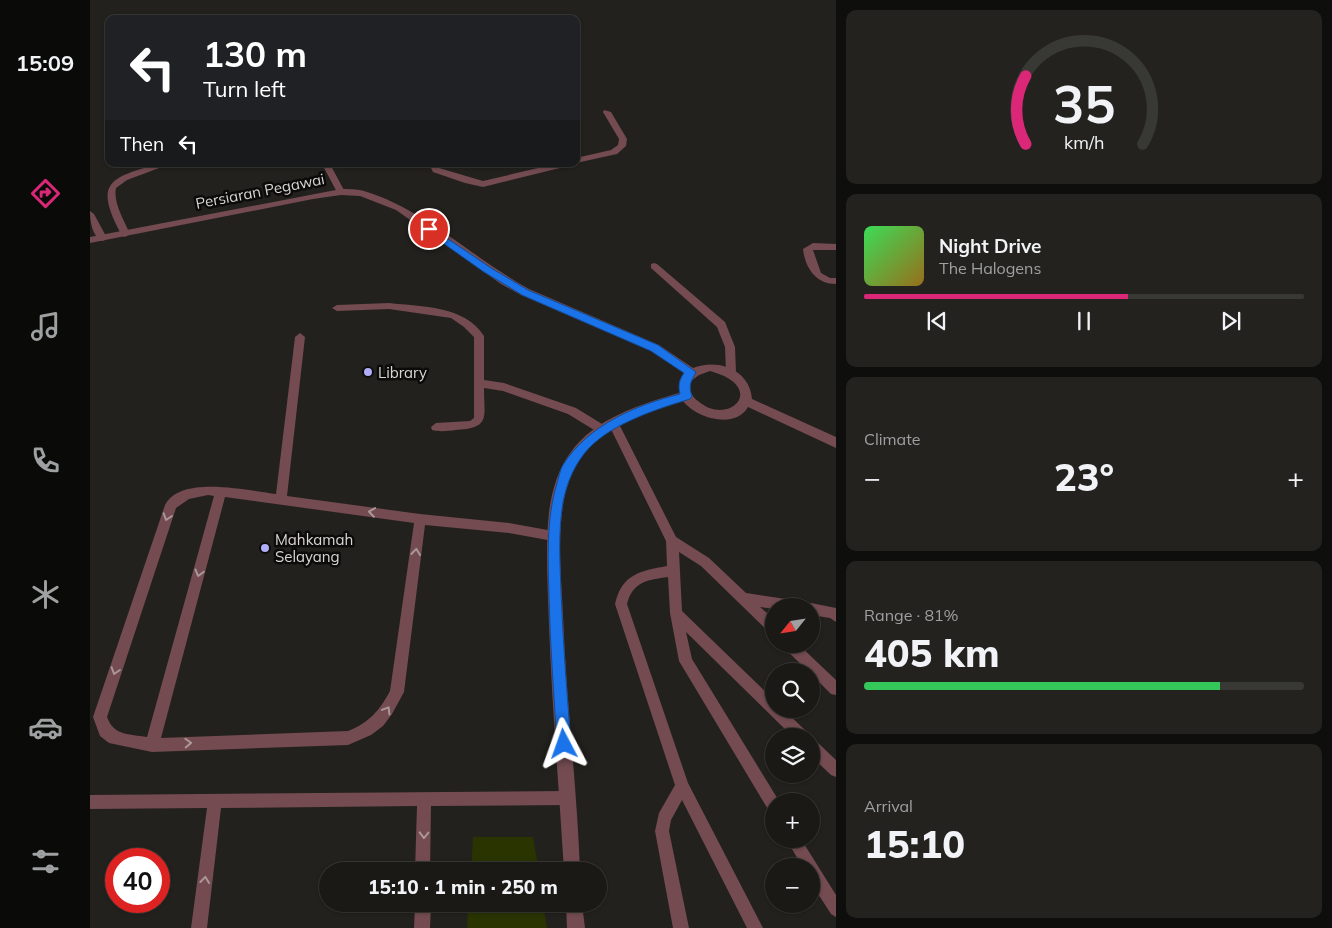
<!DOCTYPE html>
<meta charset="utf-8">
<style>
:root{--surface:#1a1916;--page:#23221f;--text:#f1f3f6;--muted:#9fa0a1;--line:#383835;--accent:#db2777}
body{margin:0;font-family:Mulish,sans-serif;background:var(--page);color:var(--text);height:100vh;display:flex;flex-direction:column;font-size:19px;white-space:nowrap}
*{box-sizing:border-box;margin:0}
p{font-size:16px;color:var(--muted)}
.icon{flex:none;width:28px;height:28px;fill:none;stroke:currentColor;stroke-width:2;stroke-linecap:round;stroke-linejoin:round}
.map{position:relative;flex:1;overflow:hidden}
.drawer{display:flex;flex-direction:column;gap:10px;padding:10px;background:#0e0e0c;width:496px}
.drawer>*{flex:none}
.top-card{position:absolute;left:15px;top:15px;width:475px;height:152px;border-radius:10px;box-shadow:0 1px 4px #0004,0 0 0 1px var(--line);background:#202124;color:#fff;overflow:hidden}
.needle{width:32px;rotate:240deg}
.controls{position:absolute;left:675px;top:598px;display:grid;gap:10px}
.controls a{display:grid;place-items:center;width:55px;height:55px;border-radius:50%;background:var(--surface);box-shadow:0 1px 4px #0004,0 0 0 1px var(--line);font-size:25px}
.speed{position:absolute;left:15px;top:848px;display:flex;gap:10px;font-size:25px;font-weight:700;text-align:center}
.speed>*{display:grid;place-content:center;width:65px;height:65px;border-radius:50%;background:var(--surface);box-shadow:0 1px 4px #0004,0 0 0 1px var(--line);line-height:1}
.speed .limit{border:8px solid #d22;background:#fff;color:#111}
.pin{position:absolute;display:grid;place-items:center;width:42px;height:42px;color:#fff;margin:-21px;border:2px solid #fff;border-radius:50%;box-shadow:0 1px 5px #0007}
.me{position:absolute;width:55px;margin:-28px;rotate:356deg;stroke-linejoin:round;filter:drop-shadow(0 0 4px #0008)}
.turn{display:flex;align-items:center;gap:18px;height:105px;padding:0 15px;font-size:22px}
.turn .icon{width:65px;height:65px;stroke-width:2.5}
.turn b{display:block;font-size:35px;line-height:42px}
.then{display:flex;align-items:center;height:48px;padding:0 15px;background:#0003;gap:10px;font-size:19px}
.big{font-size:38px;font-weight:800;line-height:1.1}
.drawer .tile{flex:1;display:flex;flex-direction:column;justify-content:center;gap:8px;min-width:0;padding:0 18px;border-radius:10px;background:var(--page)}
.drawer .dial{align-items:center;gap:0}
.dial svg{height:130px;overflow:visible;fill:none;stroke:var(--line);stroke-width:7;stroke-linecap:round;text-anchor:middle}
.dial text{fill:var(--text);stroke:none}
.song{display:flex;align-items:center;gap:15px}
.cover{width:60px;height:60px;border-radius:8px;background:linear-gradient(135deg,hsl(130 70% 55%),hsl(40 70% 35%))}
.played{height:5px;border-radius:2px;background:linear-gradient(90deg,var(--accent) 60%,var(--line) 60%)}
.keys{display:flex;justify-content:space-around;direction:ltr}
.heat{display:flex;justify-content:space-between;align-items:center;font-size:28px;direction:ltr}
.charge{height:8px;border-radius:4px;background:linear-gradient(90deg,#34c759 81%,var(--line) 0)}
.trip{position:absolute;left:229px;top:862px;width:288px;height:50px;border-radius:25px;background:var(--surface);box-shadow:0 1px 4px #0004,0 0 0 1px var(--line);font-weight:800;line-height:50px;text-align:center}
main{display:flex;flex:1;min-height:0}
.dock{display:flex;flex-direction:column;width:90px;justify-content:space-around;align-items:center;background:#0a0a09;color:var(--muted)}
.dock .icon{width:35px;height:35px}
.dock .current{color:var(--accent)}
.dock b{font-size:22px;color:var(--text)}
.map>svg:first-child{display:block}
</style>
<main>
<nav class="dock">
<b>15:09</b>
<svg class="icon current" aria-label="directions" viewBox="0 0 24 24"><path d="M12 3l9 9-9 9-9-9zM9 14v-3h6M13 9l2 2-2 2"/></svg>
<svg class="icon" aria-label="music" viewBox="0 0 24 24"><path d="M9 18V5l10-2v13"/><circle cx="6" cy="18" r="3"/><circle cx="16" cy="16" r="3"/></svg>
<svg class="icon" aria-label="phone" viewBox="0 0 24 24"><path d="M5 4h4l2 5-3 2q2 4 5 5l2-3 5 2v4C11 20 4 13 5 4z"/></svg>
<svg class="icon" aria-label="climate" viewBox="0 0 24 24"><path d="M12 3v18M4 7l16 10M4 17L20 7"/></svg>
<svg class="icon" aria-label="car" viewBox="0 0 24 24"><path d="M5 17H2v-5l4-1 3-4h7l3 4 3 1v5h-3M9 17h6M6 11h13"/><circle cx="7" cy="17" r="2"/><circle cx="17" cy="17" r="2"/></svg>
<svg class="icon" aria-label="filters" viewBox="0 0 24 24"><path d="M4 7h16M4 17h16"/><circle cx="9" cy="7" r="2"/><circle cx="15" cy="17" r="2"/></svg>
</nav>
<div class="map">
<svg width="746" height="928" viewBox="0 0 746 928">
<rect width="100%" height="100%" fill="#23211d"/>
<path fill="#293401" d="M383,837H443L449,871H381Z
M378,904H453L457,928H377Z"/>
<g fill="none" stroke-linecap="round" stroke-linejoin="round">
<path fill="#734b50" fill-rule="evenodd" d="M514,110L521,112L537,139L536,146L527,154L486,163V158L521,150L528,145L529,139L513,112Z
M68,164H80L37,180L26,188C23,203 34,220 40,234L35,237L32,236C4,184 17,178 68,164Z
M232,164H240L255,192L254,194H248Z
M339,164H347L349,168L393,181L465,164H479L478,166L393,187L375,183L343,172Z
M0,211L4,214L17,238L15,240L12,241C2,236 0,221 0,211Z
M723,243L746,244V250H723L731,273L740,278H746V284C726,284 715,268 713,249Z
M564,263L567,264L635,322L645,347L646,372L645,375L641,376L636,372L635,347L627,327L561,268V264Z
M299,303C332,307 374,305 394,336V380L414,383L486,408L517,427L518,430L517,433H509L478,414L413,391L394,388C394,418 401,428 366,430C358,431 349,432 342,430L341,427L346,423L380,421L384,418V337L374,327L361,318L299,309L247,311L242,308L247,305Z
M210,333L215,337L197,496L330,514L419,523L463,531L467,532L469,536L467,540L463,541L419,533L335,525L314,692L302,714L293,726L281,735L258,745L62,752L19,743L10,736L3,717L75,505C91,474 159,491 186,494L205,337ZM118,495L124,496L57,737C39,734 24,736 17,717L86,508L99,499ZM135,497L324,523L300,691C290,710 279,723 258,731L71,738Z
M523,419L527,420L586,537L619,558L656,593L703,600L707,602L709,606H684V609L670,607L684,619V634L679,632L611,566L589,552L592,611L684,700V709H693L716,731L718,736H702L596,632L602,659L689,801H684V813L679,811L589,661L580,613L578,577C558,580 543,581 537,604L598,783L673,928H657L592,800L581,820L579,831L599,928H583L565,831L569,813L585,785L525,604C532,574 550,571 577,566L576,541L518,423Z
M721,603L746,608V622L740,618L721,615V606H716Z
M693,644H708L746,680V695L741,694L721,674V671H718L694,648Z
M721,739L726,741L746,760V777L741,775L721,756Z
M477,791L482,793L484,798L482,803L477,805L341,806L340,871H325L327,806L131,808L117,928H101L117,808L0,809V795Z
M696,839H711L746,895V917L741,914L721,883V866H712Z
M325,904H341L340,928H324Z"/>
<path fill="#734b50" fill-rule="evenodd" d="M251,189C258,189 267,189 274,191C334,209 384,259 439,289L569,345L603,368C627,358 660,369 662,399L746,437V448L658,407C645,430 606,418 593,401C557,412 512,426 490,459C462,500 471,568 473,615C476,700 487,786 490,871H474C469,789 462,707 459,625C458,588 455,549 459,512C462,490 468,469 481,452C505,418 552,404 589,393V382L594,373L561,351L431,295L411,284L306,210L270,196L251,195L223,199L0,243V237ZM620,371C679,387 639,428 608,401C601,396 599,389 601,381L609,375Z
M476,904H492L495,928H477Z"/>
</g>
<defs><path id="oneway-chevron" d="M-2-3.5L2.5 0L-2 3.5" fill="none" stroke-width="1.6" stroke-linecap="round" stroke-linejoin="round" transform="scale(1.25)"/></defs>
<g stroke="#ab9799">
<use href="#oneway-chevron" transform="translate(282 512) rotate(-172)"/>
<use href="#oneway-chevron" transform="translate(77 517) rotate(108)"/>
<use href="#oneway-chevron" transform="translate(326 552) rotate(-83)"/>
<use href="#oneway-chevron" transform="translate(109 573) rotate(105)"/>
<use href="#oneway-chevron" transform="translate(25 671) rotate(108)"/>
<use href="#oneway-chevron" transform="translate(297 710) rotate(-59)"/>
<use href="#oneway-chevron" transform="translate(98 743) rotate(-2)"/>
<use href="#oneway-chevron" transform="translate(334 835) rotate(91)"/>
<use href="#oneway-chevron" transform="translate(115 880) rotate(-83)"/>
</g>
<path fill="#1a73e8" stroke="#114b97" d="M339,226L401,268L438,290L568,345L606,372C601,382 598,385 602,396L600,399C567,409 523,423 499,448C485,463 477,482 473,502C468,532 470,562 471,593C473,643 477,694 481,744L479,749L474,751L469,749L467,744C464,695 460,645 459,596C458,557 456,520 467,483C469,477 470,470 473,465C498,425 546,405 590,394C588,386 589,380 594,373L561,351L432,295L394,272L336,231L334,229Z"/>
<g fill="#afaefa" stroke="#0c0b09" stroke-width="2">
<circle cx="278" cy="372" r="5"/>
<circle cx="175" cy="548" r="5"/>
</g>
<g text-anchor="middle" dominant-baseline="central" stroke-width="5" stroke-linejoin="round" paint-order="stroke">
<g font-size="15" fill="#d8d6d4" stroke="#0c0b09">
<text transform="translate(170 191) rotate(-11)">Persiaran Pegawai</text>
</g>
<g font-size="15" fill="#d8d6d4" stroke="#0c0b09" text-anchor="start">
<text x="288" y="372">Library</text>
<text x="185" y="539">Mahkamah<tspan x="185" dy="17">Selayang</tspan></text>
</g>
</g>
</svg>
<div class="controls">
<a><svg class="needle" viewBox="-14 -14 28 28"><path d="M0-13l5 13h-10z" fill="#e53935"/><path d="M0 13l5-13h-10z" fill="#9fa0a1"/></svg></a>
<a><svg class="icon" aria-label="search" viewBox="0 0 24 24"><circle cx="10" cy="10" r="6"/><path d="M15 15l6 6"/></svg></a>
<a><svg class="icon" aria-label="layers" viewBox="0 0 24 24"><path d="M12 4l9 5-9 5-9-5zM3 14l9 5 9-5"/></svg></a>
<a>+</a>
<a>−</a>
</div>
<div class="speed"><div class="limit">40</div></div>
<div class="pin" style="left:339px;top:229px;background:#d93025"><svg class="icon" aria-label="arrive" viewBox="0 0 24 24"><path d="M6 21V4h12l-3 4 3 4H6"/></svg></div>
<svg class="me" style="left:474px;top:744px" viewBox="-20 -20 40 40"><path d="M0-17L14 15 0 8-14 15z" fill="#1a73e8" stroke="#fff" stroke-width="4"/></svg>
<div class="trip">15:10 · 1 min · 250 m</div>
<div class="top-card">
<div class="turn"><svg class="icon" aria-label="left" viewBox="0 0 24 24"><path d="M17 20v-9H6M10 6l-5 5 5 5"/></svg><div><b>130 m</b>Turn left</div></div>
<div class="then">Then<svg class="icon" aria-label="left" viewBox="0 0 24 24"><path d="M17 20v-9H6M10 6l-5 5 5 5"/></svg></div>
</div>
</div>
<section class="drawer">
<div class="tile dial"><svg viewBox="0 0 100 80">
<path d="M14 69A42 42 0 1 1 86 69"/>
<path d="M14 69A42 42 0 0 1 14 27" stroke="#db2777"/>
<text x="50" y="56" font-size="32" font-weight="700">35</text>
<text x="50" y="72" font-size="11">km/h</text>
</svg></div>
<div class="tile">
<div class="song"><i class="cover"></i><div><b>Night Drive</b><p>The Halogens</p></div></div>
<div class="played"></div>
<div class="keys"><svg class="icon" aria-label="previous" viewBox="0 0 24 24"><path d="M18 5L8 12l10 7zM5 5v14"/></svg><svg class="icon" aria-label="pause" viewBox="0 0 24 24"><path d="M8 5v14M16 5v14"/></svg><svg class="icon" aria-label="next" viewBox="0 0 24 24"><path d="M6 5l10 7-10 7zM19 5v14"/></svg></div>
</div>
<div class="tile"><p>Climate</p>
<div class="heat"><a>−</a><b class="big">23°</b><a>+</a></div>
</div>
<div class="tile"><p>Range · 81%</p><b class="big">405 km</b><div class="charge"></div></div>
<div class="tile"><p>Arrival</p><b class="big">15:10</b></div>
</section>
</main>
